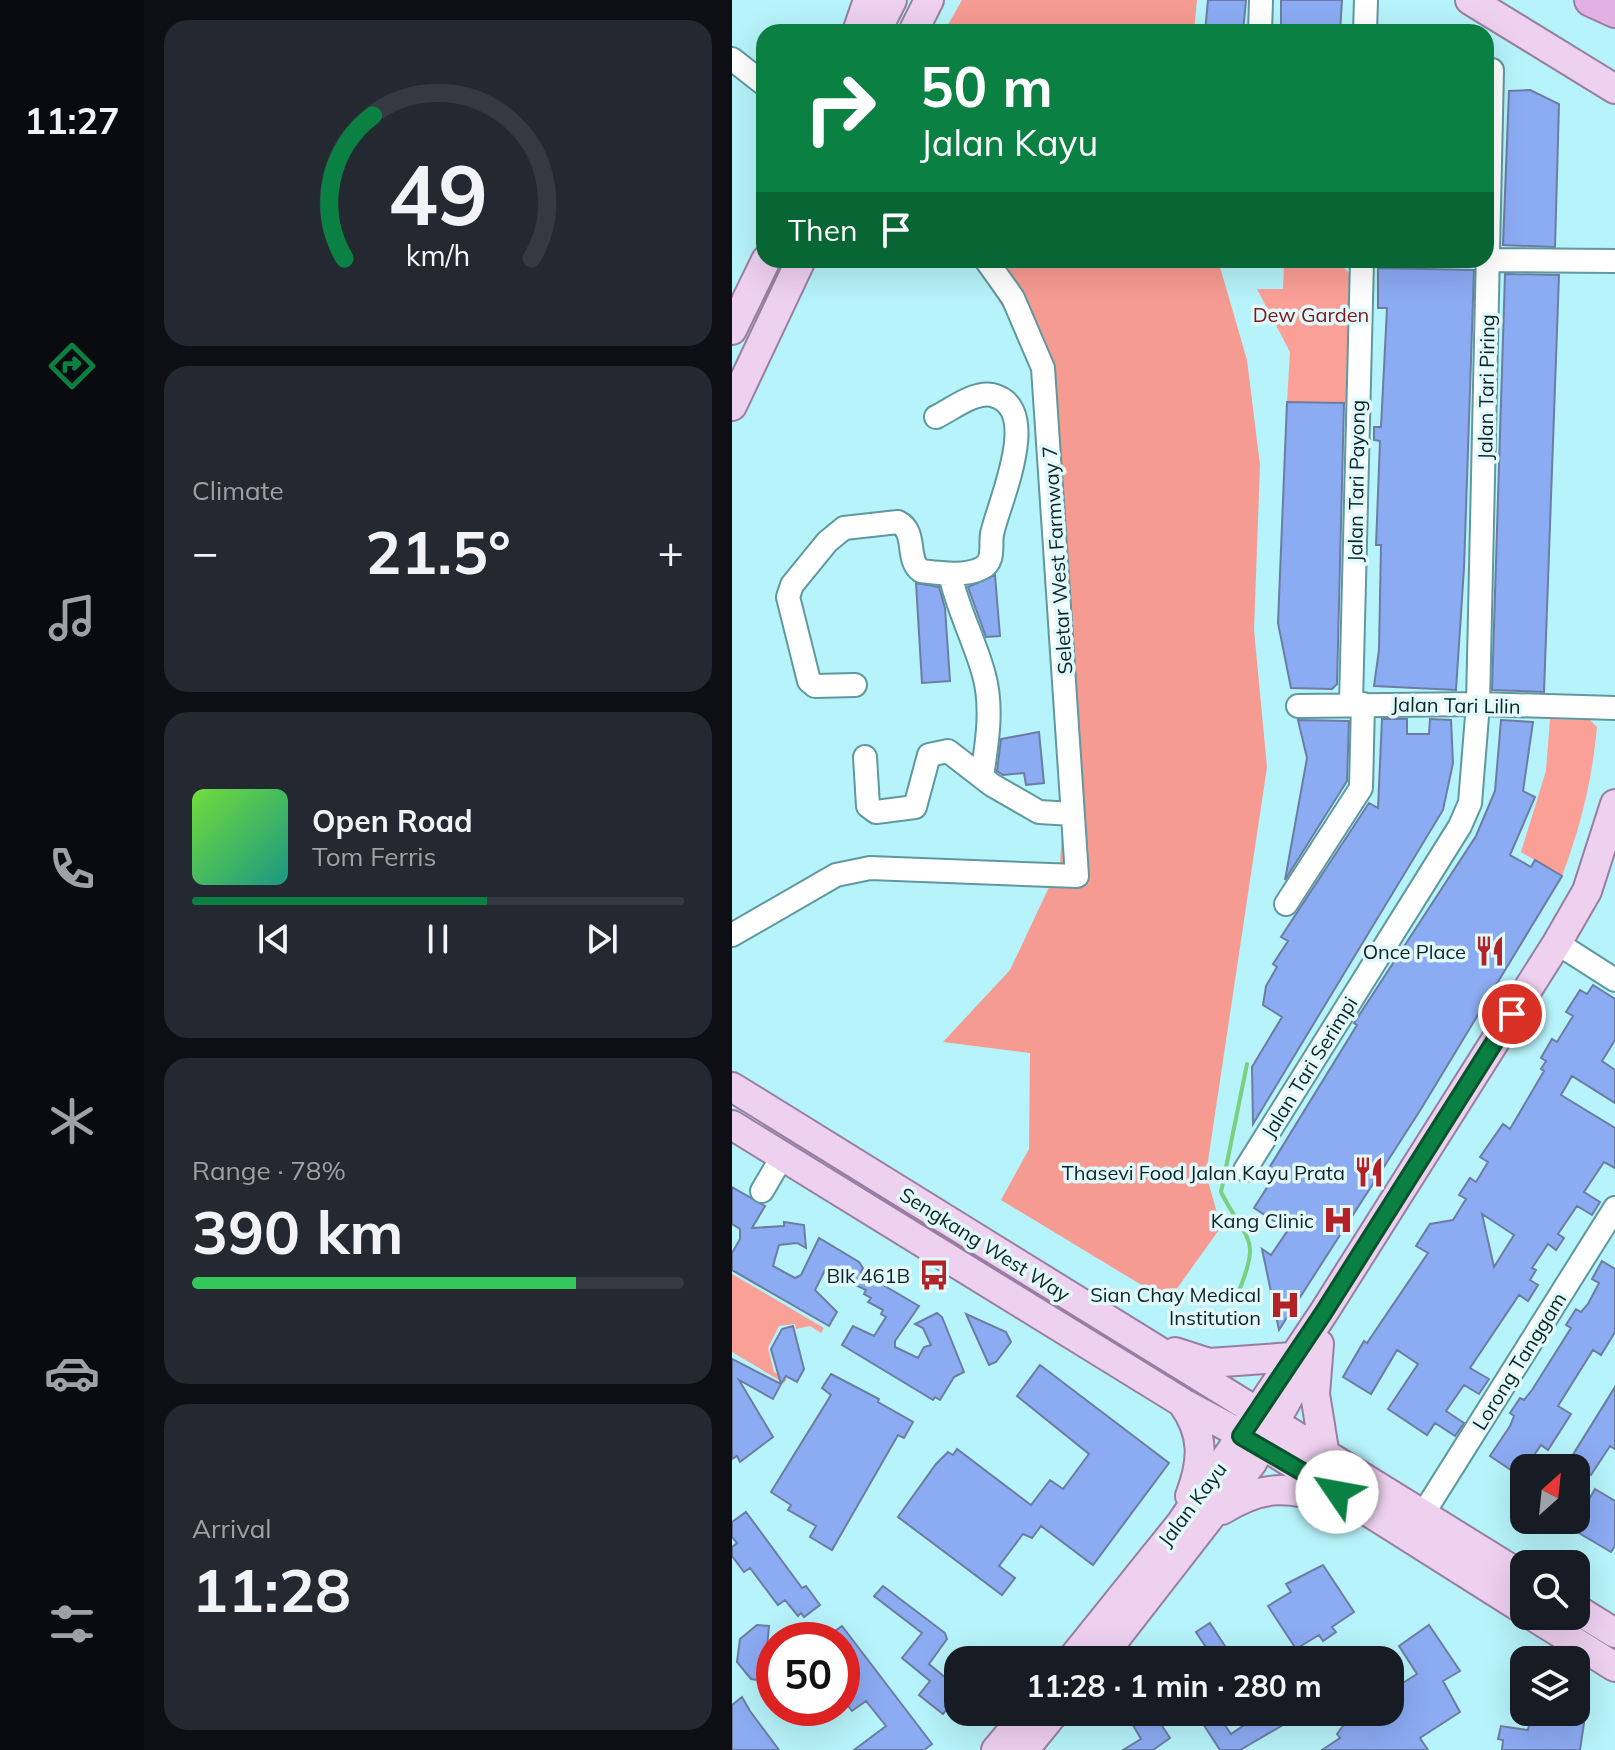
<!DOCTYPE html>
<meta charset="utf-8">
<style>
:root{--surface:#171b24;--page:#242831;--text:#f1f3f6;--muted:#9ea1a6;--line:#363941;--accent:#0b8043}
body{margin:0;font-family:Mulish,sans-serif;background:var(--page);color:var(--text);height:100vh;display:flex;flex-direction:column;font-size:30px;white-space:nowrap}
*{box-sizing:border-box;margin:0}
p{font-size:26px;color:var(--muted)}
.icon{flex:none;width:44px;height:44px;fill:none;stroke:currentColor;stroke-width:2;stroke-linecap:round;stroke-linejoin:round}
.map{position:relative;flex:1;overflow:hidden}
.side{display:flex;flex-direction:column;gap:20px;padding:20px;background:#0d0f14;width:588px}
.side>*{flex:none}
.banner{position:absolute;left:24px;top:24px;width:738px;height:244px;border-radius:24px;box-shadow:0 8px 32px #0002;background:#0b8043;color:#fff;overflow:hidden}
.needle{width:52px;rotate:27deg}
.fabs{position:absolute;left:778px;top:1454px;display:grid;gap:16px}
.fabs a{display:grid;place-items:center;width:80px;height:80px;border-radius:16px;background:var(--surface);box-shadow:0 8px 32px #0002;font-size:40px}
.speed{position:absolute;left:24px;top:1622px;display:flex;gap:16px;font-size:40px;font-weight:700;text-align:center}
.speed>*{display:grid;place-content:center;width:104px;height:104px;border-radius:50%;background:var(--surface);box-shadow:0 8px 32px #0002;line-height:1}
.speed .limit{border:12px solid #d22;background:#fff;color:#111}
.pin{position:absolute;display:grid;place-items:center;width:68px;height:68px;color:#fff;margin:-34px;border:4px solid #fff;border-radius:50%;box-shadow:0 2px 8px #0007}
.me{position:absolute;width:88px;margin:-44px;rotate:303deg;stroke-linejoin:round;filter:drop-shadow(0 0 6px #0008)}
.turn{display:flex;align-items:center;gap:28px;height:168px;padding:0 32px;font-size:36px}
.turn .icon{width:104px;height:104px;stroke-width:2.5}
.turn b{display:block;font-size:56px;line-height:68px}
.then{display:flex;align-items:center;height:76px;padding:0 32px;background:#0003;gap:16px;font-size:30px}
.big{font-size:60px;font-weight:700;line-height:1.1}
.side .tile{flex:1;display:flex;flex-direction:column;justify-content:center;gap:12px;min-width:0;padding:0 28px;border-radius:24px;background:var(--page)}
.side .dial{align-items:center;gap:0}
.dial svg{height:208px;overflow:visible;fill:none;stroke:var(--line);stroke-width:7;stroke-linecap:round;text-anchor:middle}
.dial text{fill:var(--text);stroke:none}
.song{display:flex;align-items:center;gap:24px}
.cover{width:96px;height:96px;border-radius:12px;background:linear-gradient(135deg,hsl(100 70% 55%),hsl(170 70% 35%))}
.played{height:8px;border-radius:4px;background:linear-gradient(90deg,var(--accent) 60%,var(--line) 60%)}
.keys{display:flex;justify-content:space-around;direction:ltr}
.heat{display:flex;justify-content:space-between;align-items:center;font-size:44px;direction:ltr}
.charge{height:12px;border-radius:6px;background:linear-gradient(90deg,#34c759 78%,var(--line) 0)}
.trip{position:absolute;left:212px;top:1646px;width:460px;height:80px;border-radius:24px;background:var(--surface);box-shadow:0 8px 32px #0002;font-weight:700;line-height:80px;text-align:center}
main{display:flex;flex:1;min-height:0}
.tab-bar{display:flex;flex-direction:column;width:144px;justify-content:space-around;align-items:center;background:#090b0e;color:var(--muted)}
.tab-bar .icon{width:56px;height:56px}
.tab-bar .on{color:var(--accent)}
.tab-bar b{font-size:36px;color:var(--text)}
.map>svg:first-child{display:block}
</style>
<main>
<nav class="tab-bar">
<b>11:27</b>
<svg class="icon on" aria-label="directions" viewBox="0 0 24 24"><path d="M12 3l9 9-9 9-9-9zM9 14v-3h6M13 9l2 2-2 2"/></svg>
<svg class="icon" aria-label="music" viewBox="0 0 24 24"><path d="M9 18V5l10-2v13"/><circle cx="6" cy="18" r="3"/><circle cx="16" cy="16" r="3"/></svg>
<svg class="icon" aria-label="phone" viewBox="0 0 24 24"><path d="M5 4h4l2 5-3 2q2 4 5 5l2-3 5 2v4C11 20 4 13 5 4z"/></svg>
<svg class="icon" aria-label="climate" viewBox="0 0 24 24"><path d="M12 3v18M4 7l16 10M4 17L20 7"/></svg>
<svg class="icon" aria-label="car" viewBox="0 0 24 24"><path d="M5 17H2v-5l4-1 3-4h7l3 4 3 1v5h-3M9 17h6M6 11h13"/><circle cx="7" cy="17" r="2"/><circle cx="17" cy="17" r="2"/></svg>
<svg class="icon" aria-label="filters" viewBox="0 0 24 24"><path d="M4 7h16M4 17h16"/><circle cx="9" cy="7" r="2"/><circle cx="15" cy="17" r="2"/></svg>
</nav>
<section class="side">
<div class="tile dial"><svg viewBox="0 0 100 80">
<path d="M14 69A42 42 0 1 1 86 69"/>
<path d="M14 69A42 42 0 0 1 25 14" stroke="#0b8043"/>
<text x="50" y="56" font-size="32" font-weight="700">49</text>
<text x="50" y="72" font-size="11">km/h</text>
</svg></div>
<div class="tile"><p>Climate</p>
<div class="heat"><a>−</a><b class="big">21.5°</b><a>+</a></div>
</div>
<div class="tile">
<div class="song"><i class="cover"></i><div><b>Open Road</b><p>Tom Ferris</p></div></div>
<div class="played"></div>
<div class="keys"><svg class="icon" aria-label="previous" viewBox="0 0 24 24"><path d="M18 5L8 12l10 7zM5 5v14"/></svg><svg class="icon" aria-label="pause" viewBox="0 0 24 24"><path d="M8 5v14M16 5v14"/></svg><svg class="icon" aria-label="next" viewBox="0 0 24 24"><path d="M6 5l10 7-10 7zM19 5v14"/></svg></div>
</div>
<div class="tile"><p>Range · 78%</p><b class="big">390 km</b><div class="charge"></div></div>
<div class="tile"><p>Arrival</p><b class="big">11:28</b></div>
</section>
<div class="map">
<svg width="883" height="1750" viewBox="0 0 883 1750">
<rect width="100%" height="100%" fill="#b7f3fa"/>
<path fill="#fba097" d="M552,266L611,267L618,274L614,403L555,402L558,352L525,289H551Z
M818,719L858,720L865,727C860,780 849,826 830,876L789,852L814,771Z
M0,1274L92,1328L89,1333L78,1326L64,1329L63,1324L47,1326L36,1348L42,1372L55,1379L52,1383L0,1352Z"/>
<path fill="#f69b92" d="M230,0H465L462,32H212Z
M241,260H486L515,360L528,465L522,630L535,767L474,1174L489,1227L436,1301L269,1200L297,1149L298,1053L211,1042L278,970L328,864L332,801L312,574L305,397L292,341Z"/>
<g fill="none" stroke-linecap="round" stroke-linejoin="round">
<path stroke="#7ad081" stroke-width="4" d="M505,1296C530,1235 516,1245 489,1192L515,1064"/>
</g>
<path fill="#8babf3" stroke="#6c7da2" stroke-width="2" fill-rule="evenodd" d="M476,0H514L511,32H473Z
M549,0H610L608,32H549Z
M798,90L827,104L823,247L771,245L777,91Z
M646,268L742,270L732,568L724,690L642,686L647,650L649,545H644L648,441L642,440V427H649L655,308H646Z
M773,274L827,275L812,692L760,690Z
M555,402L612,403L605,684L600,689L559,688L546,623Z
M263,575L268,636L254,637L236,587Z
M184,583L207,587L213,608L218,681L190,683Z
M650,719H675V734H697L698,719L719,720L721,763L711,810L521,1124L520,1067L550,1017L531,1005L534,986L545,967L541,964L556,941L549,937L637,803L646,808Z
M566,720L617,721L615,781L553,880L575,758Z
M769,720L801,722L791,791L803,797L778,855L799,867L803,860L830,876L689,1109L547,1330L530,1249L539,1255L556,1230L522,1208L541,1178L534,1173L625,1025L622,1023L744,836L763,791Z
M307,732L312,783L294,785L292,773L271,775L265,771L269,739Z
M861,985L883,999V1040L870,1061L883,1070V1103L840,1076L829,1095L883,1128V1168L872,1162L852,1192L868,1202L860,1215L845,1206L826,1234L832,1238L824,1250L816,1244L800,1268L804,1270L798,1280L806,1285L796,1301L787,1295L738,1368L757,1379L747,1394L732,1385L714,1411L732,1423L723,1436L703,1423L695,1435L656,1409L686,1364L665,1350L639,1394L611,1377L632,1341L635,1343L696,1253L684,1246L698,1224L721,1220L734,1199L727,1195L738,1178L744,1182L756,1162L748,1157L771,1124L778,1129L812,1071L809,1069L814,1061L809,1058L820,1039L825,1042L841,1016L834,1012L848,990L855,994ZM750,1214L782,1235L762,1267Z
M0,1187L33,1206L20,1228L52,1226V1222L72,1225L74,1248L65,1243L47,1245L41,1266L63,1278L69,1275L87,1238L127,1262L131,1268L129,1272L187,1306L163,1341V1347L186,1358L192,1347L199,1345L191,1328L183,1324L205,1313L210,1317L232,1372L222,1377L208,1400L203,1397L201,1400L110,1345L121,1326L142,1336L154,1317L149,1314L151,1310L136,1302L139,1298L132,1294L134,1290L93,1270L83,1290L105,1312L97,1326L0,1270V1253L8,1239V1229L0,1224Z
M870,1261L883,1269V1332L869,1355L861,1350L826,1406L839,1414L816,1450L809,1445L788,1476L758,1456L778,1426L782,1416L778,1413L788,1398L792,1400L800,1390L839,1328L834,1325L844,1309L849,1312L856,1304L867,1283L860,1279Z
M234,1314L274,1332L279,1342L264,1362L257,1365Z
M61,1326L72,1369L65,1382L54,1376L49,1384L39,1349L50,1329Z
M0,1359L49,1384L41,1399L7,1380L41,1437L8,1462L5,1456L0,1459Z
M308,1365L437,1463L361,1565L309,1526L300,1538L291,1534L267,1566L283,1578L270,1595L166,1517L204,1464L216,1452L221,1455L225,1449L299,1505L318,1480L331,1489L357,1454L285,1396Z
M99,1374L147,1399L146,1402L181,1422L172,1438L166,1435L100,1550L78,1537L84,1526L56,1510L59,1505L39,1492L99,1395L90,1388Z
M883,1387V1449L878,1446L859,1475L837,1461Z
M863,1489L883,1501V1546L879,1552L840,1529Z
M14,1512L70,1588L74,1586L88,1605L72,1617L69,1613L66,1616L53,1600L46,1605L18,1568L12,1572L0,1556V1547L5,1543L0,1537V1522Z
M591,1565L622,1612L600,1627L604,1632L591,1641L587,1635L564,1649L536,1606L559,1592L554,1584Z
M151,1586L213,1633L215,1639L197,1664L226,1688V1695L211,1714L187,1695L198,1681L170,1658L190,1633L142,1596Z
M478,1623L502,1660H464L477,1652L464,1632Z
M25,1625L37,1626L32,1681L19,1679L5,1662L8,1639Z
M697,1625L728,1671L711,1681L728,1712L688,1738L696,1750H590L608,1738L605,1734L621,1712H658V1691L685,1674L667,1646Z
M110,1626L200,1744L192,1750H122L154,1726L134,1701L120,1711L110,1698V1640H90Z
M10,1697L18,1711L47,1750H0V1705Z
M421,1712L438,1738L421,1750H391L409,1739L401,1725Z
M472,1712H484L499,1734L521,1719L516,1712H543L551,1725L508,1750H488L466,1716Z
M806,1712L852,1723L848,1750H770L771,1740L766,1739L769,1726L796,1730L799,1714Z"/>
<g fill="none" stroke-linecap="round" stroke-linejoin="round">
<g stroke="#5f989f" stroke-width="26">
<path id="minor" d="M528,32L529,0
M633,32L634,0
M0,59L32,84
M754,260L883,261
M218,574C226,611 243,641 252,675C261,707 255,744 250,776
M123,685L83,686L77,681L56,597L60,585L95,542L112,528L166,522C186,532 173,560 189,571C207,573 234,577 250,568C263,561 258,546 260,534C266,504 312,407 260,395C243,391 220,409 204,417
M619,703L630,260
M566,706L746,704L883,708
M133,757L136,806L144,812L183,807L197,755L216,751L260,785L307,812L341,814
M554,904L629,788L631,704
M0,935L104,875L138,868L345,876L311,368L281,298L254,260
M825,943L883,980
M513,1170L728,826L738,803L746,704L760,70
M30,1191L50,1157
M691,1514L883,1208"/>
</g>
<g stroke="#987fa2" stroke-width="32">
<path id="major" d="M738,0L883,89
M125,32L136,0
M144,32L160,0
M181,32L197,0
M0,330L34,260
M0,406L69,260
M0,1087L792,1577
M0,1125L451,1403L542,1452L792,1610
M587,1344L583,1394L592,1450
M443,1352L477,1363L560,1357
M451,1404C473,1435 471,1462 458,1496
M490,1510C532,1484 555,1487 602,1499
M844,1609L883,1633
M801,1616L883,1667
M339,1660L449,1523L499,1451L592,1312L825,943L855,891L883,804
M367,1660L520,1463L569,1375
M264,1750L296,1712
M292,1750L323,1712"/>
</g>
<g stroke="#987fa2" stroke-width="36">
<path id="highway" d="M859,0L883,11"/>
</g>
<use href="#minor" stroke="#fff" stroke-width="22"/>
<use href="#major" stroke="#eed0ef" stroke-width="28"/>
<use href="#highway" stroke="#e3b0e4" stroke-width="32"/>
</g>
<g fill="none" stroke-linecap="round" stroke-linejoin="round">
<g stroke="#07532c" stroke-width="20">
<path id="route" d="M605,1492L509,1436L592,1312L780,1014"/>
</g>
<use href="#route" stroke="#0b8043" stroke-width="14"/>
</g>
<defs>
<g id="restaurant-bare" transform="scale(2.4)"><path d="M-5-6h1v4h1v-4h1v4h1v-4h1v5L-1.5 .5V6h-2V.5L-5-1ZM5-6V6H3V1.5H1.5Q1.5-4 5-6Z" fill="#b32226" stroke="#e2f9fb" stroke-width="2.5" paint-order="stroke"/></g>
<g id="hospital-bare" transform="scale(2.4)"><path d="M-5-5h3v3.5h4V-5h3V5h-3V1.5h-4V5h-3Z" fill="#b32226" stroke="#e2f9fb" stroke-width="2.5" paint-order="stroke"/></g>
<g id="bus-bare" transform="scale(2.4)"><path d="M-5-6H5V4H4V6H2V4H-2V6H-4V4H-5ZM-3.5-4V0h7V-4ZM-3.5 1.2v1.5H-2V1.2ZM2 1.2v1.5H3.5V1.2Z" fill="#b32226" stroke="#e2f9fb" stroke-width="2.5" paint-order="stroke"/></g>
</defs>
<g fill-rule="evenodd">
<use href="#restaurant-bare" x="758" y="951"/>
<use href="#restaurant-bare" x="637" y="1172"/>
<use href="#hospital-bare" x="606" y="1220"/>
<use href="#bus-bare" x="202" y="1275"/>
<use href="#hospital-bare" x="553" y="1305"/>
</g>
<g text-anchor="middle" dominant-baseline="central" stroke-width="7" stroke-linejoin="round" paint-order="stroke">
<g font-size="20" fill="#7b1718" stroke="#e2f9fb">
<text x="579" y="314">Dew Garden</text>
</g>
<g font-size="20" fill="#0c2427" stroke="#e2f9fb">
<text transform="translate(754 387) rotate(-89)">Jalan Tari Piring</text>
<text transform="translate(624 481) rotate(-89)">Jalan Tari Payong</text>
<text transform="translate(325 560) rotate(-94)">Seletar West Farmway 7</text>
<text transform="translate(724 705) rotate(1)">Jalan Tari Lilin</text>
<text transform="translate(577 1067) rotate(-58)">Jalan Tari Serimpi</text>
<text transform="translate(253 1244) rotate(32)">Sengkang West Way</text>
<text transform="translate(787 1361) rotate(-58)">Lorong Tanggam</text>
<text transform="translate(460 1504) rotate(-53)">Jalan Kayu</text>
</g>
<g font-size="20" fill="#0c2427" stroke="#e2f9fb" text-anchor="end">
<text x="734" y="951">Once Place</text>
<text x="613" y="1172">Thasevi Food Jalan Kayu Prata</text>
<text x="582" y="1220">Kang Clinic</text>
<text x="178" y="1275">Blk 461B</text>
<text x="529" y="1294">Sian Chay Medical<tspan x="529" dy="23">Institution</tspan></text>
</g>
</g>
</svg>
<div class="fabs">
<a><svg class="needle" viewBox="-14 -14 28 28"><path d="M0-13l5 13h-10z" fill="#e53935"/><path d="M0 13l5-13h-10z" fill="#9ea1a6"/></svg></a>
<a><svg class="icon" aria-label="search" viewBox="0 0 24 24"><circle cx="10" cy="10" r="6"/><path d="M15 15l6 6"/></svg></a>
<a><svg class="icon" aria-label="layers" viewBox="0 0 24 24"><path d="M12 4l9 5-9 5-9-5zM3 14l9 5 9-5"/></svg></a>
</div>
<div class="speed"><div class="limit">50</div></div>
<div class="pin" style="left:780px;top:1014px;background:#d93025"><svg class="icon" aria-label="arrive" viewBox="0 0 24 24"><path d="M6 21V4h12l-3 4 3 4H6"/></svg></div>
<svg class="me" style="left:605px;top:1492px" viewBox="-20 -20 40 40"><circle r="19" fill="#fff"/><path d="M0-13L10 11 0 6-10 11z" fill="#0b8043"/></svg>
<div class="trip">11:28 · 1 min · 280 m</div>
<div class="banner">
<div class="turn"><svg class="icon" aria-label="right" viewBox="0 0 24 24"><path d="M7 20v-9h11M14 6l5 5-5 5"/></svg><div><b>50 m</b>Jalan Kayu</div></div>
<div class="then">Then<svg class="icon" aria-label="arrive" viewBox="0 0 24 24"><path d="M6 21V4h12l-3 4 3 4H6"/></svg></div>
</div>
</div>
</main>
